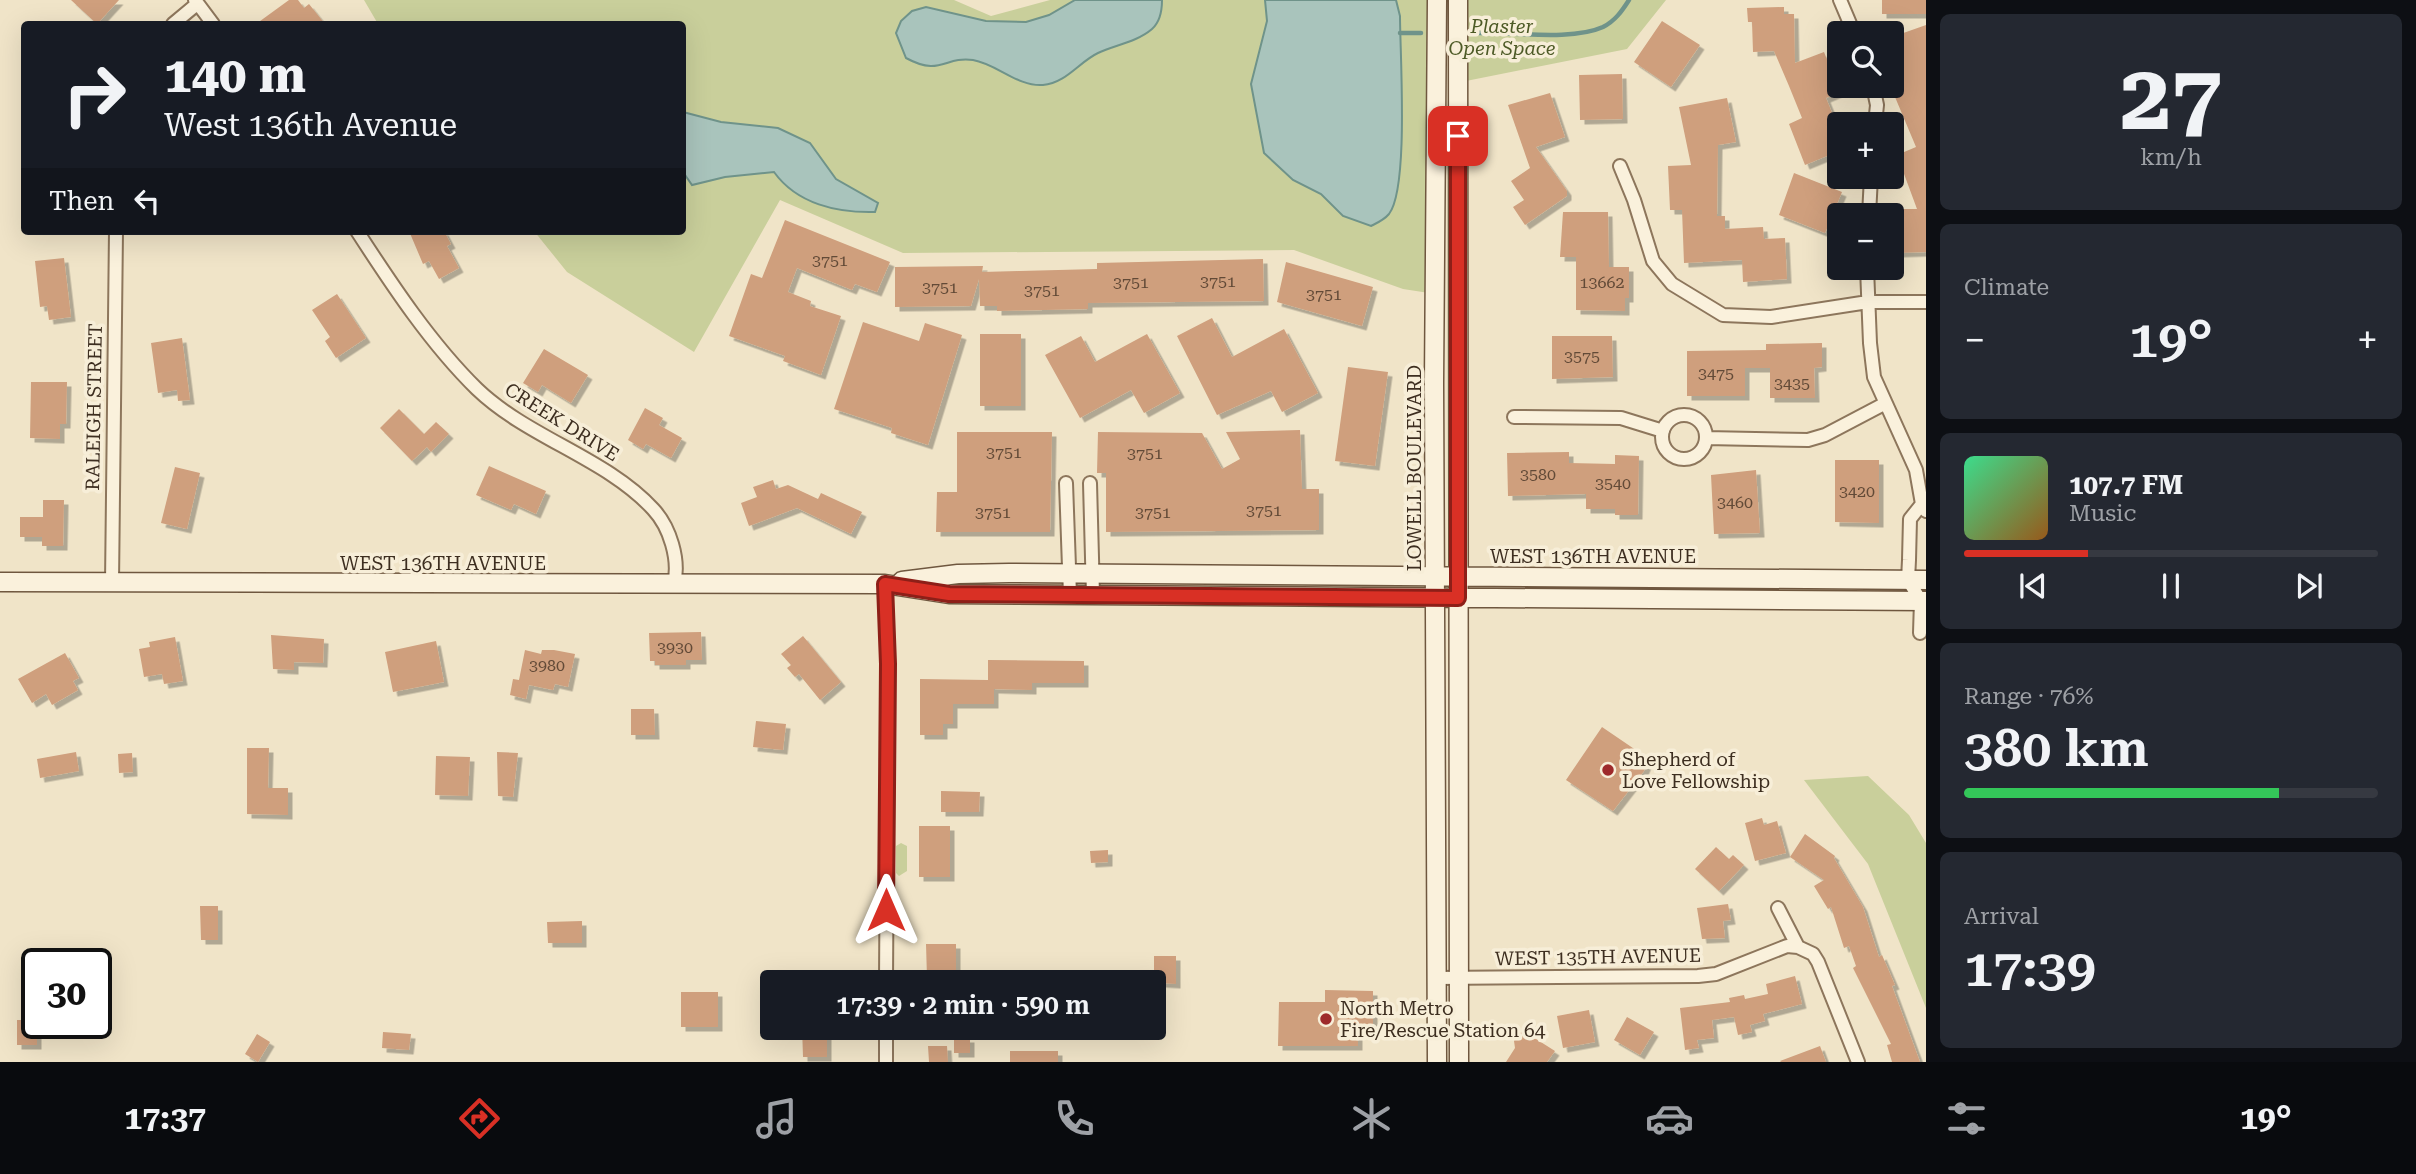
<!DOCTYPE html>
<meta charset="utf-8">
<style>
:root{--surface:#171b24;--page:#242831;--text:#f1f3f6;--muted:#9ea1a6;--line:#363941;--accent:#d93025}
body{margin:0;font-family:"Roboto Serif",serif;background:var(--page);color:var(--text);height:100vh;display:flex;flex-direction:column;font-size:26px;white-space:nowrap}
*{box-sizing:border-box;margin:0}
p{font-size:23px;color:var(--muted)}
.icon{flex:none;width:38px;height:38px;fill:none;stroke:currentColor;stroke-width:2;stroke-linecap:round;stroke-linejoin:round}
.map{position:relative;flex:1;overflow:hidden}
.sheet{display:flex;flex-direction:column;gap:14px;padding:14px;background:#0d0f14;width:490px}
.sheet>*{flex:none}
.guide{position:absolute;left:21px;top:21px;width:665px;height:214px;border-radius:7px;box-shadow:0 7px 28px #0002;background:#171b24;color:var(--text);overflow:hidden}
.buttons{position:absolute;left:1827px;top:21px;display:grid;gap:14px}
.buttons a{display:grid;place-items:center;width:77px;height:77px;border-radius:7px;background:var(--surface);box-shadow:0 7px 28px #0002;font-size:35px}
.speed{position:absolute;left:21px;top:948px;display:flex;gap:14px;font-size:35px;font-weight:700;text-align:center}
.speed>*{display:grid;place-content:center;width:91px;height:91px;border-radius:50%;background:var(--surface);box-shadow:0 7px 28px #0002;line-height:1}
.speed .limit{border:4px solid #111;border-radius:10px;background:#fff;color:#111}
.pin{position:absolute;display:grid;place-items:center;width:60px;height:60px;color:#fff;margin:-30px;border-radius:14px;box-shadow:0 4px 10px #0006}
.me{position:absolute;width:77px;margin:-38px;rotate:0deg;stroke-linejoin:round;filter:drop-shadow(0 0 5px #0008)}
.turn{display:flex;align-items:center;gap:24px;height:147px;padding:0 28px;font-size:32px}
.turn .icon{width:91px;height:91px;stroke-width:2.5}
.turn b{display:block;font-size:49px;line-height:60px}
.then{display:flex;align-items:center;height:66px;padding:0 28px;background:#0003;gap:14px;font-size:26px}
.big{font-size:52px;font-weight:600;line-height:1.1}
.sheet .widget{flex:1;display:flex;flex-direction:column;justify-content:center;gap:10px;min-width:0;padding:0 24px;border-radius:10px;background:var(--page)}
.sheet .dial{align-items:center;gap:0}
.dial b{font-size:91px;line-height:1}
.song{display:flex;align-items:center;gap:21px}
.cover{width:84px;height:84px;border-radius:10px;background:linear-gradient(135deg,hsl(150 70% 55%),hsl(30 70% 35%))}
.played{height:7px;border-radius:4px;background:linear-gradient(90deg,var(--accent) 30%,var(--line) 30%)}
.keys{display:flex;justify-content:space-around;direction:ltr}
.heat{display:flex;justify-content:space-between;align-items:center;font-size:38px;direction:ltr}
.charge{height:10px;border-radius:5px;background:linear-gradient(90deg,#34c759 76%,var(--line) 0)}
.trip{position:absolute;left:760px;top:970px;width:406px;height:70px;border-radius:7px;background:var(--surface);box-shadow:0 7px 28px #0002;font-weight:600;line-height:70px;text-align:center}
.tab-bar{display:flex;height:112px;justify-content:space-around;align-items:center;background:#090b0e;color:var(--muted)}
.tab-bar .icon{width:49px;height:49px}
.tab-bar .selected{color:var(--accent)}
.tab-bar b{font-size:32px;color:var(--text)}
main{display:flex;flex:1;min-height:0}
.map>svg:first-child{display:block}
</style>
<main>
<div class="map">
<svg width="1926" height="1062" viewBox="0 0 1926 1062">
<defs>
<filter id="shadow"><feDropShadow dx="4.5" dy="4.5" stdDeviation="0" flood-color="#0004"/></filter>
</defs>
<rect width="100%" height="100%" fill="#f0e4c8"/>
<path fill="#c9cf9b" d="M364,0H954L991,16L1050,0H1429V293L1403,289L1294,250L903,253L780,200L694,352L567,272L534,231H682V24H378Z
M1466,0H1666L1627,49L1466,81Z
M1868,776L1909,815L1926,843V1008L1868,864L1804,780Z
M901,843L907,846V871L899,876L896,873V846Z"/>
<path fill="#a9c4bc" stroke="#6f938a" stroke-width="2" d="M1075,0H1162C1162,11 1160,22 1152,29C1137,42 1115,45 1098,53C1079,62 1066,83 1043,85C1018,87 997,64 973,60C944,56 941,77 906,58L896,33L901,21L912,11L926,7L986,21L1026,22L1049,15Z
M1265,0H1396L1400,16C1400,55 1409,188 1389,214C1384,220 1377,223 1371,226L1343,216L1321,194L1293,180L1264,153L1251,84L1267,21Z
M683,112L721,122L778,128L810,143L836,179L878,203L875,212C837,213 797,204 774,172L725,177L692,185L683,172Z"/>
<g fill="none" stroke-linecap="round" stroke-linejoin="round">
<path stroke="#6f938a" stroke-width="4.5" d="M1400,33H1421
M1478,33C1513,32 1572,41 1603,27C1615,21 1622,11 1629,0"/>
</g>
<path fill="#cf9f7d" filter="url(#shadow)" d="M71,0H119L97,24Z
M289,0H298L304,8L309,4L325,24H256Z
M1882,0H1926V14H1882Z
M1784,7V14H1794L1795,63L1824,52L1840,92L1826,98L1839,130V151L1805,165L1789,124L1802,118L1789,86L1774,51L1753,52L1752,22H1748L1747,8Z
M1662,21L1700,45L1671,87L1634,62Z
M1926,25V252L1894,253L1893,209H1917L1897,155L1916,147L1895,97L1902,94L1892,64V37Z
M1622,74L1623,119L1580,120L1579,75Z
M1550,93L1565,137L1536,147L1567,191V196L1525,225L1513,207L1524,200L1511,181L1530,168L1508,105Z
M1727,98L1736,142L1718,145L1717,216H1725V229L1763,227L1764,239L1785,238L1787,279L1743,282L1742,260L1684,263L1682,210H1670L1668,166L1691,165L1679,107Z
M1794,173L1842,192L1825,233L1779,215Z
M1563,212H1608L1609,267H1629V298H1625V311L1576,310V257H1560Z
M785,220L890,262L877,292L855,284L852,290L797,268L788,292L811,301L810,306L841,316L821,375L783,361L785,356L729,336L751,274L762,278Z
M409,231H444L451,244L447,246L459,268L439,279L429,261L423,264Z
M64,258L71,317L49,320L47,306L40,307L35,261Z
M1263,259L1264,301L1088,303V309L997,311V306H980L979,279L971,306L895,307V267L983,266L982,272L1097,269V263Z
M1286,262L1373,287L1362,326L1277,302Z
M337,294L366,338L336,358L325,341L330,337L312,310Z
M1212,318L1232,357L1284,329L1318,393L1282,412L1271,391L1217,415L1177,336Z
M863,322L919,341L925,323L962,335L928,445L891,433L892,428L834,409Z
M980,334H1021V406H980Z
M1147,334L1180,393L1144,413L1131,390L1080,418L1045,355L1081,336L1095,362Z
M1552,336H1612L1613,377L1552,379Z
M182,338L190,400L178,401L177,390L158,393L151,343Z
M1822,343V367L1814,368L1815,398H1770V368H1745V396H1687V351L1766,350V344Z
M544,349L588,375L571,403L542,385L538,392L523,383Z
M1348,367L1388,372L1375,466L1335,461Z
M31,382H67L66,424H60V439L30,438Z
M645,408L663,418L659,425L682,438L671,458L646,444L643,449L628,440Z
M399,409L424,434L436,422L449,434L431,452L427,447L412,461L380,428Z
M1300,430L1302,489H1319V530L1106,532V473H1097L1098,432L1202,433L1222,469L1240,459L1226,432Z
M957,432H1052L1050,532H936L937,492H957Z
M1569,452V463L1615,464V455L1639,456L1638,515H1615V509H1586V494L1508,496L1507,453Z
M1835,460H1879V523L1835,522Z
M489,466L546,491L536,514L514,504L511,510L476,495Z
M175,467L200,473L187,529L161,523Z
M1756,470L1760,533L1714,534L1711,475Z
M773,480L776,489L788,485L818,499L821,493L862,512L851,534L797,508L749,526L741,503L757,497L753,487Z
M43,500H64L63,546H42V537H20V517H43Z
M701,632L702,660H686V665H655V661H650L649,633Z
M271,635L324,639L323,663L294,662V670L273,669Z
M803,636L841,682L820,700L799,674L795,677L787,668L791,665L781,654Z
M175,637L183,681L164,684L162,674L144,677L139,649L150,647L149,642Z
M436,641L444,682L393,692L385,652Z
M525,650L541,654L542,650H554L575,654L568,687L555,684L553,690L529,685L526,699L510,695L513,679L519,680Z
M65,653L79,678L73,681L78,690L52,705L46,694L32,703L18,679Z
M988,660L1084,661V683H1032V690L994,689V704H953V724H943V735H920V679L988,680Z
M631,709H654L655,735H631Z
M756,721L786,724L783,750L753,747Z
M1602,727L1649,759L1644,771L1613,811L1566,780Z
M247,748H269L268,788H288V815L247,814Z
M76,752L79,771L40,778L37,759Z
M497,752L518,753L513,797L498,796Z
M132,753L133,772L119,773L118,754Z
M436,756L470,757L468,796L435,795Z
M941,791L980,792L979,812H941Z
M1762,818L1764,825L1777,821L1786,853L1755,861L1745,823Z
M919,826H950V877H919Z
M1805,834L1835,856L1834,858L1863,907L1879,957L1882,955L1895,985L1892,986L1920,1062H1892L1887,1045L1891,1044L1853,968L1856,966L1849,946L1844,948L1831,907L1828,909L1814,886L1824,880L1790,857Z
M1716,847L1729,859L1733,855L1744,865L1719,891L1695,869Z
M1108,850V862L1091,863L1090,851Z
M1728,904L1731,920L1723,921L1725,938L1702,939L1697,908Z
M200,906H218V940H201Z
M582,921V943H548L547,922Z
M926,944H956V982H931V978H927Z
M1154,956H1176V984L1145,982V970H1154Z
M1795,976L1802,1004L1763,1014L1765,1021L1750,1025L1752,1032L1738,1035L1734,1017L1712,1020L1714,1038L1697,1040L1699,1048L1685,1050L1680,1008L1730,1002L1729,998L1744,995L1745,999L1768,994L1766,984Z
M1325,990L1373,991V1025H1358V1046H1278L1279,1002H1325Z
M681,992H718V1027H681Z
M1589,1010L1595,1042L1563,1048L1557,1016Z
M1627,1017L1654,1032L1640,1055L1614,1040Z
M17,1020H37V1045H17Z
M802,1027H827V1057H803Z
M383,1032L411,1034L409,1050L382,1048Z
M1525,1032L1555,1051L1547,1062H1506L1515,1048L1514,1041L1518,1033Z
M257,1034L270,1042L258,1062L245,1054Z
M954,1038H970V1053H954Z
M928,1046H947L948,1062H929Z
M1820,1046L1826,1062H1781L1780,1061Z
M1010,1051H1058V1062H1010Z"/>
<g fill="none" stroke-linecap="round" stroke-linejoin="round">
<g stroke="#8d765c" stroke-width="16">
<path id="street" d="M195,0L213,24
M1840,0L1854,33
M173,24L197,4
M1873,86L1877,105L1875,124
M1620,166L1634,200L1653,261L1672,284L1723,315L1771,317L1868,302H1926
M1869,215L1871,177
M357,231C392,285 431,344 477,389C528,438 606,458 653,509C670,527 680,560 674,584
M1867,268L1870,343L1874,377L1916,470L1922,504L1926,511
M1662 437a22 22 0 1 1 44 0a22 22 0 1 1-44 0Z
M1514,417L1621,418L1663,431
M1706,438L1808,440L1825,435L1884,404
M1066,483L1070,595
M1090,483L1093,595
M112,583L116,231
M885,584L888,664L886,982
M1921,601L1908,580L1909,560L1910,519L1922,504
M1920,633L1921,601
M1778,908L1798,947L1813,954L1818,962L1858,1062
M1435,978L1698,976L1716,974L1787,946L1798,947
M886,1027V1062"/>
</g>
<g stroke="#6f573f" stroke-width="21">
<path id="secondary" d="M1458,0L1459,1062
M902,581L958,574L1009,573L1926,580
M0,582L885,584L949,594L1926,601
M1437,1062L1434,383L1437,0"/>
</g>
<use href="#street" stroke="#faf1dc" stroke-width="12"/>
<use href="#secondary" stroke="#faf1dc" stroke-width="18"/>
</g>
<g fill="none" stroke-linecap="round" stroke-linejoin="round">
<g stroke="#8d1f18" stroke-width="18">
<path id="route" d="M886,910L888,664L885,584L949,594L1458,598V136"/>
</g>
<use href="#route" stroke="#d93025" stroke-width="12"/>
</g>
<g fill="#9e2a2b" stroke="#f7eed8" stroke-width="2.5">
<circle cx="1608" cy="770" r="7"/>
<circle cx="1326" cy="1019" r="7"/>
</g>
<g text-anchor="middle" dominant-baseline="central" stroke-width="7" stroke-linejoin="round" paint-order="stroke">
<g font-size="16" fill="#624a37">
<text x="830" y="260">3751</text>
<text x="1218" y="281">3751</text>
<text x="1131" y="282">3751</text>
<text x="1602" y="282">13662</text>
<text x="940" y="287">3751</text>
<text x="1042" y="290">3751</text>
<text x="1324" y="294">3751</text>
<text x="1582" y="356">3575</text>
<text x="1716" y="373">3475</text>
<text x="1792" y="383">3435</text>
<text x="1004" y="452">3751</text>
<text x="1145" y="453">3751</text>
<text x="1538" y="474">3580</text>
<text x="1613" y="483">3540</text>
<text x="1857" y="491">3420</text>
<text x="1735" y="502">3460</text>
<text x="1264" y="510">3751</text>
<text x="993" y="512">3751</text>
<text x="1153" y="512">3751</text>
<text x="675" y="647">3930</text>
<text x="547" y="665">3980</text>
</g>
<g font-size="19" font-style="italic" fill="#4d5a26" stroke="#f7eed8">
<text x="1502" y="26">Plaster<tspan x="1502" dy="22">Open Space</tspan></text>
</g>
<g font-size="19" fill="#3d2e20" stroke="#f7eed8">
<text transform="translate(94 407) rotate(-89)">RALEIGH STREET</text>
<text transform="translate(562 422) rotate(32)">CREEK DRIVE</text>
<text transform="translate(1414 468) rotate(-90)">LOWELL BOULEVARD</text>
<text x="1593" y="556">WEST 136TH AVENUE</text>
<text x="443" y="563">WEST 136TH AVENUE</text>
<text transform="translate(1598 957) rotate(-1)">WEST 135TH AVENUE</text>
</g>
<g font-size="19" fill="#3d2e20" stroke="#f7eed8" text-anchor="start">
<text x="1622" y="759">Shepherd of<tspan x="1622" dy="22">Love Fellowship</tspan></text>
<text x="1340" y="1008">North Metro<tspan x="1340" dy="22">Fire/Rescue Station 64</tspan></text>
</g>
</g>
</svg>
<div class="buttons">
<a><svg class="icon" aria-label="search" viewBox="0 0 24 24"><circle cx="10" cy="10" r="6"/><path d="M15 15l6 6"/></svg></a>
<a>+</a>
<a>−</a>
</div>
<div class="speed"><div class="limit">30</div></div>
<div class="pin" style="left:1458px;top:136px;background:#d93025"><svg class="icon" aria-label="arrive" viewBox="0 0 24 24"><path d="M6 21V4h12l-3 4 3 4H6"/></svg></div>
<svg class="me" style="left:886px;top:910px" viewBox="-20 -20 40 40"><path d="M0-17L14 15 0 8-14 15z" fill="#d93025" stroke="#fff" stroke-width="4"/></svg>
<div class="trip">17:39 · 2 min · 590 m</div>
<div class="guide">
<div class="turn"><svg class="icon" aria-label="right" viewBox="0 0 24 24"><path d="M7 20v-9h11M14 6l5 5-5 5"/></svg><div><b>140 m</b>West 136th Avenue</div></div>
<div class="then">Then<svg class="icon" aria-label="left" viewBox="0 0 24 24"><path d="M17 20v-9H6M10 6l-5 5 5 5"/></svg></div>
</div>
</div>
<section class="sheet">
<div class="widget dial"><b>27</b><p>km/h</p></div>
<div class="widget"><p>Climate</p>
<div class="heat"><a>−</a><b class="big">19°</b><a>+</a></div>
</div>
<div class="widget">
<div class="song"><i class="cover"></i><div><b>107.7 FM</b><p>Music</p></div></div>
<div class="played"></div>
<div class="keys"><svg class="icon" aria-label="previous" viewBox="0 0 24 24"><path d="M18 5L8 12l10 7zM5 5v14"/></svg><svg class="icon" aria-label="pause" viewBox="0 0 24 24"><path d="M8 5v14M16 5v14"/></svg><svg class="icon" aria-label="next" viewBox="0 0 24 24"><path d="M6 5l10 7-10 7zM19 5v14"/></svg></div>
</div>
<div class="widget"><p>Range · 76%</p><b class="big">380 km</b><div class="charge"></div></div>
<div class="widget"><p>Arrival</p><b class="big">17:39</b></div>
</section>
</main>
<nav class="tab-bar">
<b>17:37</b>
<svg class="icon selected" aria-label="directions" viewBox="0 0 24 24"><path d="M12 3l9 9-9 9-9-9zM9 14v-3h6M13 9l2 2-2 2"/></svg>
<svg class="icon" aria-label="music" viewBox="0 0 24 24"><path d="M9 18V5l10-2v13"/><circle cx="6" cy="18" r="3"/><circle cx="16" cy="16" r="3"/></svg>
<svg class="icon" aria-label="phone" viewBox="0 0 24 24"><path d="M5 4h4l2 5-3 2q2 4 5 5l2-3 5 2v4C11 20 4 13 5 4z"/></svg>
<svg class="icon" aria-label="climate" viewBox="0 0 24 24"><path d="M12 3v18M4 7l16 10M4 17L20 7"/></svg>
<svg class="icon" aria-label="car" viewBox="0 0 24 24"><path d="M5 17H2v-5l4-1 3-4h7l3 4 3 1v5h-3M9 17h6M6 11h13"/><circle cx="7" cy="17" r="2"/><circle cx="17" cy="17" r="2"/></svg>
<svg class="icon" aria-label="filters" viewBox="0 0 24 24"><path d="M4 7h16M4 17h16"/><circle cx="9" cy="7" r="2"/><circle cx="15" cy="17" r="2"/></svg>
<b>19°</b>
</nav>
